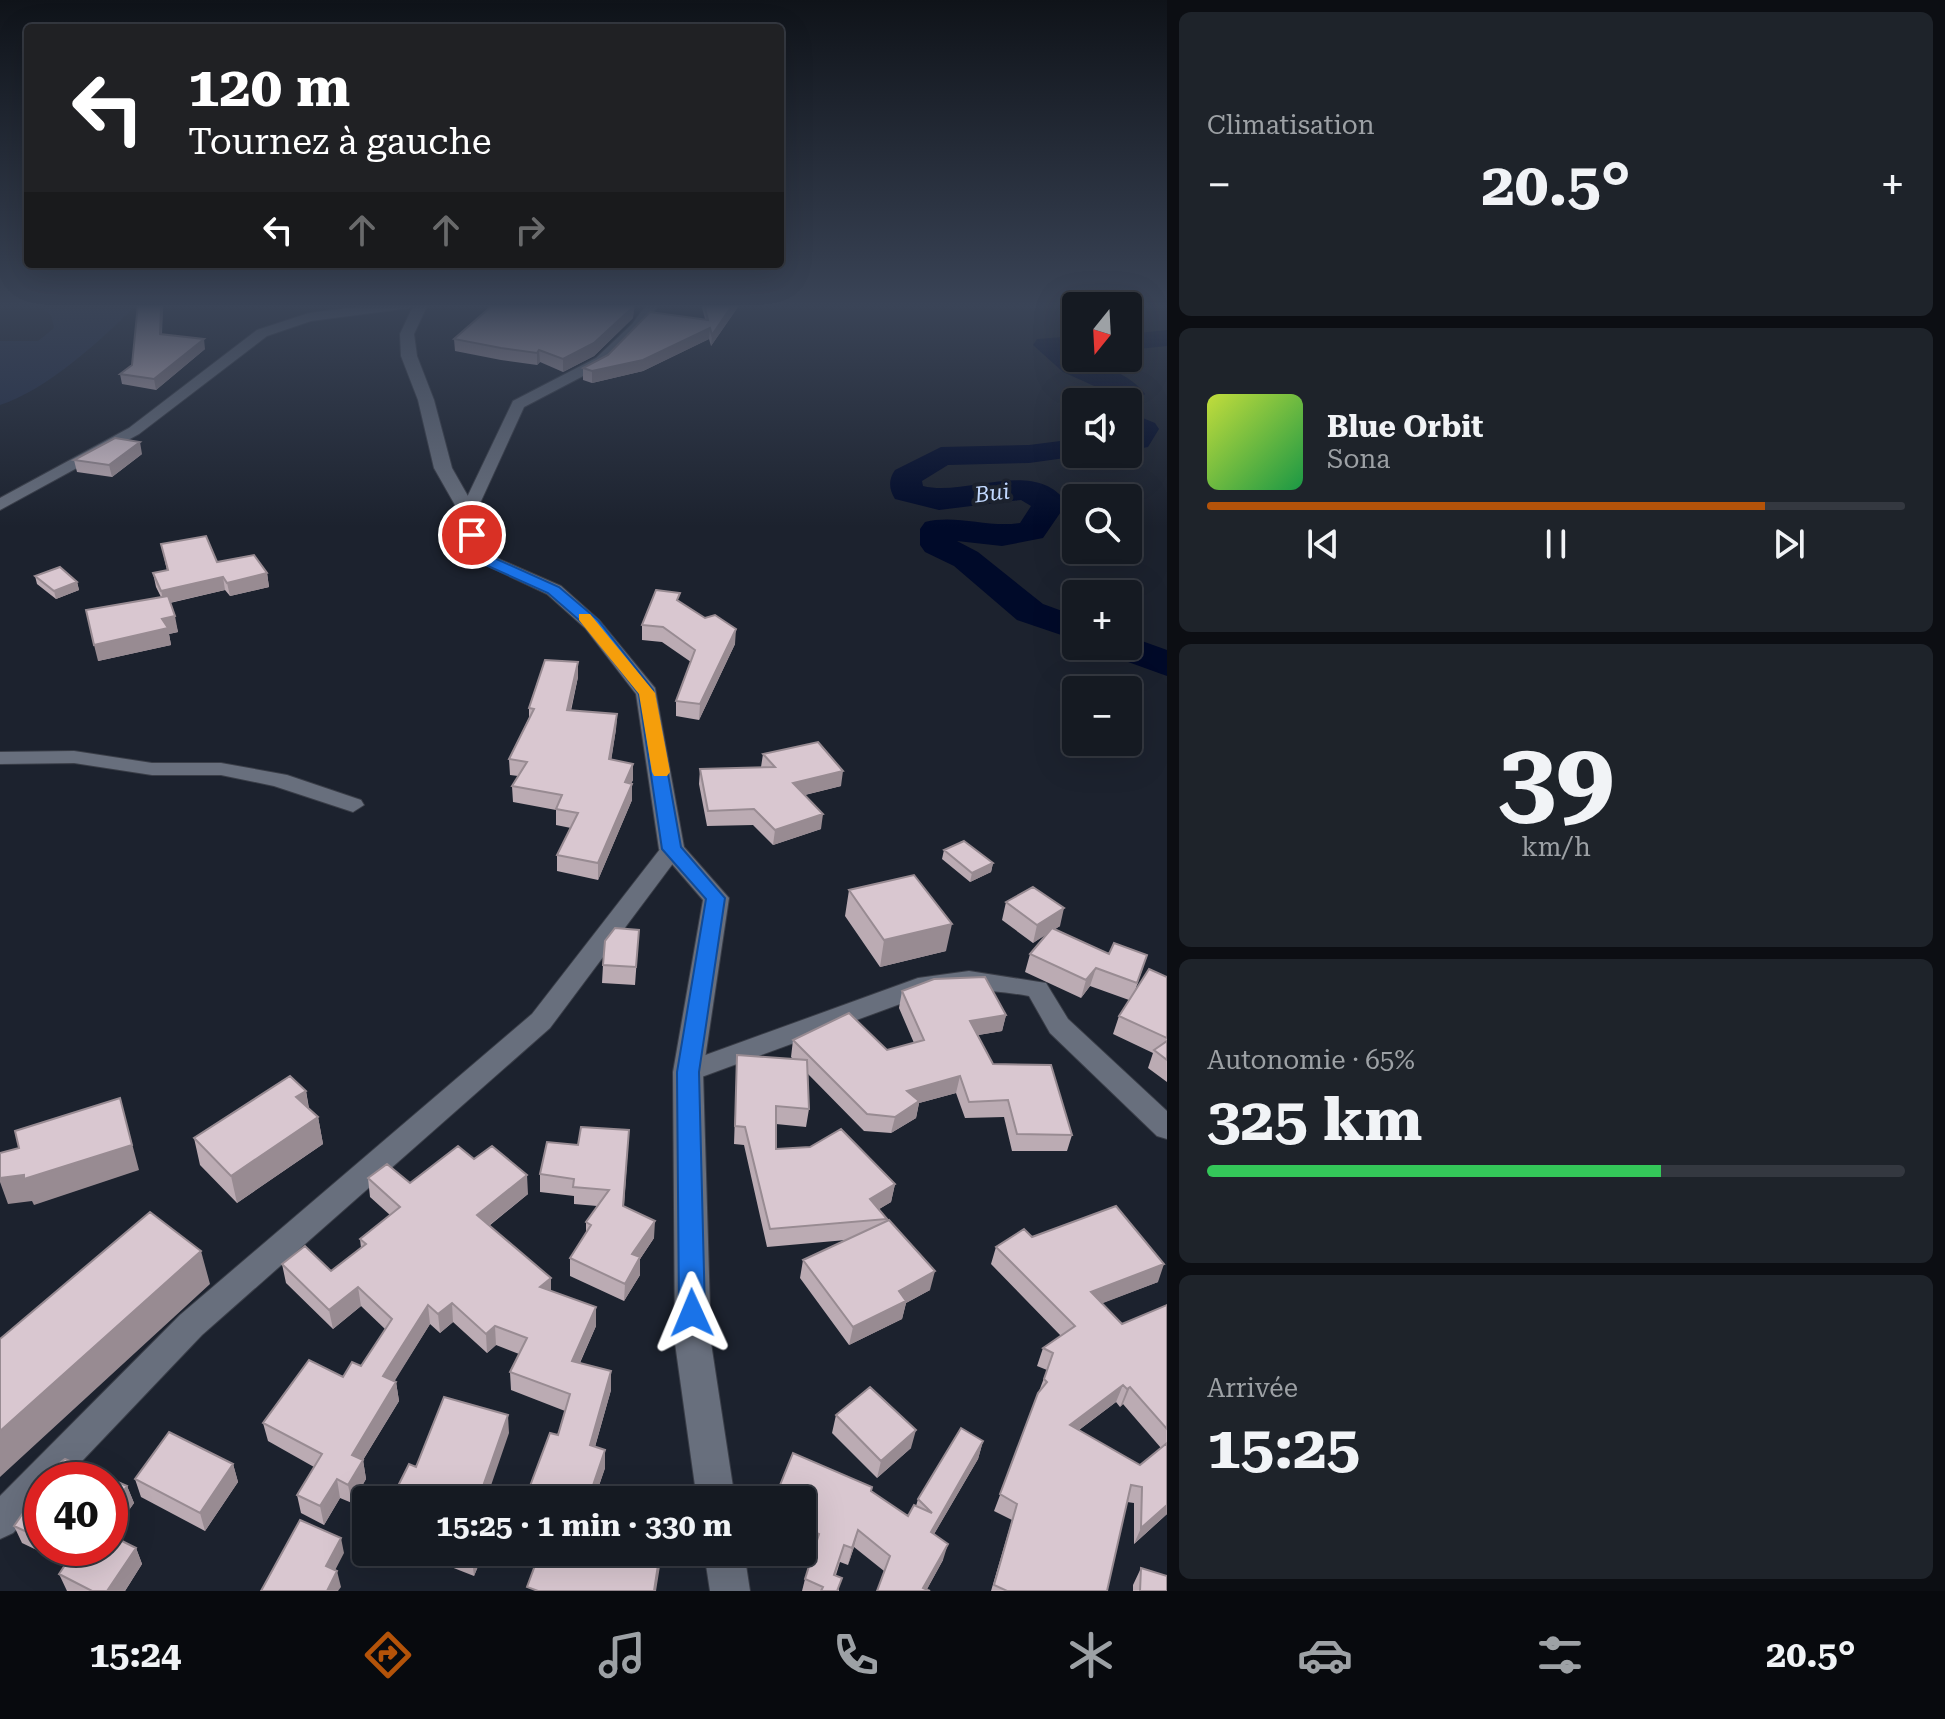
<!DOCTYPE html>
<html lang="fr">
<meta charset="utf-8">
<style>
:root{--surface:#151a22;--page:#1e232a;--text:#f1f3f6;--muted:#9da1a5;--line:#343840;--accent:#b45309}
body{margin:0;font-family:"Roboto Serif",serif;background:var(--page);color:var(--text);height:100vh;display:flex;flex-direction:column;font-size:30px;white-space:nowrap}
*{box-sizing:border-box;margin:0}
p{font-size:26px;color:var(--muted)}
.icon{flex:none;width:44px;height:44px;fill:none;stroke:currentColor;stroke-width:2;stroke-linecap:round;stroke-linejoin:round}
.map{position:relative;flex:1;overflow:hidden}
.side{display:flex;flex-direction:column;gap:12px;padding:12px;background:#0c0e13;width:778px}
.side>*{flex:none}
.top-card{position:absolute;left:24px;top:24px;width:760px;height:244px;border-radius:8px;box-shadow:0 8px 32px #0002,0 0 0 2px var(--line);background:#202124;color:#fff;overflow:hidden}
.needle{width:52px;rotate:198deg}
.controls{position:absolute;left:1062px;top:292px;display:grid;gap:16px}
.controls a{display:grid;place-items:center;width:80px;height:80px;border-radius:8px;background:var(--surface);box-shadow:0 8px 32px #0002,0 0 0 2px var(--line);font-size:40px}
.speed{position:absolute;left:24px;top:1462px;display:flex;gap:16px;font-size:40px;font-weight:700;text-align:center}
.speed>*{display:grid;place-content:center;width:104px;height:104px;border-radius:50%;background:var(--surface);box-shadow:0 8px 32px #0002,0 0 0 2px var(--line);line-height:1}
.speed .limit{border:12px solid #d22;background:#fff;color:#111}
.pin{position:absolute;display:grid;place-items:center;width:68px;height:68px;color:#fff;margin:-34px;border:4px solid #fff;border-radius:50%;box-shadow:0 2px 8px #0007}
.me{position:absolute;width:88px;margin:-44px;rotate:359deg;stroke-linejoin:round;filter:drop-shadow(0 0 6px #0008)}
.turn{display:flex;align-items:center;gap:28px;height:168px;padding:0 32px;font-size:36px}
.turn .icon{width:104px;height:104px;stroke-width:2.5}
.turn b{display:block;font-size:56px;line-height:68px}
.lanes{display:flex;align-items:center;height:76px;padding:0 32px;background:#0003;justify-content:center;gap:40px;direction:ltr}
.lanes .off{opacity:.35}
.big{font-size:60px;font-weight:700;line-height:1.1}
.side .widget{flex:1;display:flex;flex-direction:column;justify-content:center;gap:12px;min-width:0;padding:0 28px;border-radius:12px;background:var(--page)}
.side .dial{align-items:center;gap:0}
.dial b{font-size:104px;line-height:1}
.song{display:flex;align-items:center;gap:24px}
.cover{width:96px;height:96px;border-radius:12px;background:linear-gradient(135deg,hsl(70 70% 55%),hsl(140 70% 35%))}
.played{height:8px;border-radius:4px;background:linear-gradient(90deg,var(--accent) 80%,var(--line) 80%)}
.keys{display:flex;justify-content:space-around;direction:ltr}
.heat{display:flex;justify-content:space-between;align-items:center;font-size:44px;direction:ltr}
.charge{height:12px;border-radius:6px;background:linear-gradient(90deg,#34c759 65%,var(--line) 0)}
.trip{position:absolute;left:352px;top:1486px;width:464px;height:80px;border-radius:8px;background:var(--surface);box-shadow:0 8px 32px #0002,0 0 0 2px var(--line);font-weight:700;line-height:80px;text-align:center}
.tabs{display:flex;height:128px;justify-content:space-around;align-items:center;background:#080a0e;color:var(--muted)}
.tabs .icon{width:56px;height:56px}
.tabs .selected{color:var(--accent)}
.tabs b{font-size:36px;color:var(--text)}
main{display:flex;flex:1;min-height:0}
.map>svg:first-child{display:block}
</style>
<main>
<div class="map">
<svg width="1167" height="1591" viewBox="0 0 1167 1591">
<rect width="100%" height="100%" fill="#1c222e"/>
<path fill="#232e47" d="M37,304L135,306C102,340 45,391 0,405V341H38L54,328L51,315Z"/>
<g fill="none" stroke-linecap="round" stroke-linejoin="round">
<path fill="#000a29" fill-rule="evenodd" d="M1167,330V346L1128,350V334Z
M1076,336L1073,352L1076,358C1098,363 1131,374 1145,394L1128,409V402H1105L1112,394L1063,372L1033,345L1037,339Z
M1128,412L1155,423L1159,429L1148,447L1128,451Z
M1076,439V454L1087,455L1029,463L948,465L922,481L923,486C967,497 1035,457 1067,503L1043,538L1002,546L957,541L978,552L1043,604L1076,616V640L1017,620L954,566L925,552L920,545V529L925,522C956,514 988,528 1020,523L1031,506L1021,500L939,510L895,499C889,489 888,480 895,470L941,447L1029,445Z
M1128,636L1167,650V676L1106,654L1101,646H1128Z"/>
<g stroke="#3a3e48" stroke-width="2">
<path id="street" d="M381,304H416L410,308L311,321L267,336L139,434L0,510V498L129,428L257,330L309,313Z
M647,304H659L642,330L606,364L524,407L476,512L474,516H462L460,512L513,401L596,358L632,324Z
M74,751L152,763H221L287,775L361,800L364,805L353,812L274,786L221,775H152L74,763L0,764V752Z
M672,842L683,849L680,854L550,1028L202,1335L64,1480H42V1503L13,1533L0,1539V1496L180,1315L532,1014L664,844Z
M969,971L1046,983L1068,1019L1167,1111V1139L1157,1136L1050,1033L1029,996C996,990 963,988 930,993L688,1082L678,1079L674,1072L678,1065L918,978Z"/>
</g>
<g stroke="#3a3e48" stroke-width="2">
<path id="secondary" d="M414,304H428L414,334L417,356L434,400L452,468L477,512L481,535L476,549L561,586L599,620L655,688L684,847L729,898L703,1072L711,1343L735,1500H697L675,1343L673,1072L703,900L659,849L636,694L585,628L547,594L456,551L463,535L459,512L434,468L418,400L401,356L400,334Z
M704,1552H744L750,1591H710Z"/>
</g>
<use href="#street" fill="#686f7d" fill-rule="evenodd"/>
<use href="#secondary" fill="#686f7d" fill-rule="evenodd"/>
</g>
<path fill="#bbabb3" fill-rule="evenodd" d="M138,304H163L162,334L205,349L156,390L122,384L120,374L132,365Z
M701,304H740L711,346L709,339L643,371L592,383L583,380V368L705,319Z
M633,318L594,356L563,372L540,362L537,365L501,360L455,351L454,339Z
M142,454L112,477L77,472L74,460Z
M161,544L217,562L267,573L269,587L230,596L225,590L170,603L178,632L169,634L171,645L98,661L161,597L156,587L153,573L167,570Z
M35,576L77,582L79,590L56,599L37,584Z
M680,602L735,644L699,720L676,716V701L691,662L662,642L642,640V625Z
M578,662V677L571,711L617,714L616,729L611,760L633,780L631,783L632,800L598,880L557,871V855L571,828L556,825V810L513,802L512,786L518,776L510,775L509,759L529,718V708Z
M763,754L841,786L805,795L821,829L773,845L753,825L707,826L699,784L700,769L761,767Z
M944,850L993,863L991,872L970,882L942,859Z
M849,890L946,951L880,967L845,916Z
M1006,902L1060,926L1055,929L1109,954L1147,955L1135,991L1167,977V1082L1148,1068L1153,1053L1113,1034L1119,1016L1129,1000L1090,986L1081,998L1025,972L1030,954L1046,934L1033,943L1002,920Z
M639,930L635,985L602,983L603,965Z
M902,991L1006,1015L1002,1031L978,1035L993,1064L1072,1135L1067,1151H1012L1004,1117L965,1118L956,1093L919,1103L916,1118L891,1133L864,1131L808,1074L809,1109L806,1127L776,1124V1149L895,1184L891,1202L879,1209L887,1219V1220L930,1290L906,1303L902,1319L849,1345L800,1278L803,1260L846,1240L767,1247L744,1145L734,1144L737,1055L793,1059L791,1057L793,1040L887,1050L914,1043L899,1008Z
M306,1091L309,1108L318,1117L323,1144L237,1203L200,1165L194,1138Z
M629,1130L624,1206L654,1238L640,1259V1275L624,1301L570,1276V1258L586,1233V1222L597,1206L574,1204V1196L540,1192V1174L578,1145Z
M474,1159L528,1194L489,1226L551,1291L596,1326L580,1363L611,1390L595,1447L605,1450V1468L594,1500H531L530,1486L558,1435L565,1411L511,1390L510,1372L519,1354L496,1345L487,1353L453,1322L440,1333L430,1324L394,1381L396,1382L399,1401L363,1460L366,1479L352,1503L340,1498L324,1525L301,1513L297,1495L314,1467L268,1441L263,1423L361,1366L385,1329L361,1306L333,1329L286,1283L282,1264L331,1271L361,1248L360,1239L390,1215L370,1197L368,1178L410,1183Z
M1032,1237L1158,1282L1102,1303L1122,1324L1167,1305V1514L1134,1544V1503L1127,1502L1107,1591H991L1012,1520L994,1511L1047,1370L1037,1366L1043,1348L1061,1336L991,1264L996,1247ZM1116,1402L1120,1407L1123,1404L1161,1448L1140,1465L1079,1430Z
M836,1415L911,1448L877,1478L832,1433Z
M983,1441L978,1459L934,1534L943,1560L927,1589L884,1571L854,1547L848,1565L840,1562L836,1575L839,1591H802L805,1579L814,1550L802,1544V1500L871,1491L908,1516L916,1506L918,1499Z
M233,1464L238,1482L205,1531L141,1497L135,1479Z
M110,1480L127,1486L134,1503L111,1535L136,1548L142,1564L125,1591H67L59,1574L66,1564L22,1543L14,1526L42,1486V1548H110Z
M413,1552H484L474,1576Z
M1141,1568L1167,1591H1133V1585Z"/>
<path fill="#988b92" d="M161,304H163L161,344L160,334Z
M633,304H635L633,318L594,356L563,372V359Z
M733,304H740L711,346L712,335Z
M710,328L709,339L643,371L592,383V371Z
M204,339L205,349L156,390L154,379Z
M539,350L540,362L537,365V353Z
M140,442L142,454L112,477L109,465Z
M267,573L269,587L230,596L227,583Z
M223,577L225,590L164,604L161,591Z
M77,582L79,590L56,599L54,591Z
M175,616L178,632L169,634L171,645L98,661L94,645L162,619Z
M736,629L735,644L699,720L700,704Z
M578,662V677L567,726V710Z
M617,714L616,729L609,775V759Z
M633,764V780L624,798L625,782Z
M843,771L841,786L792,798L793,783Z
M632,784V800L598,880V863Z
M823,814L821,829L773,845L775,830Z
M993,863L991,872L970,882L972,873Z
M1064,908L1060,926L1033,943L1037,925Z
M952,924L946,951L880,967L884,940Z
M1096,968L1090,986L1081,998L1086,980Z
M1006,1015L1002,1031L967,1037L970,1021Z
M960,1076L956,1093L919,1103L916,1118L891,1133L895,1117L907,1091Z
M306,1091L310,1118L296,1097Z
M120,1098L139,1170L34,1205L32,1201L8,1204L0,1182V1178Z
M318,1117L323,1144L237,1203L231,1176Z
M527,1175L528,1194L478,1234L477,1215Z
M895,1184L891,1202L866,1217L870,1199Z
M655,1221L654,1238L640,1259V1275L624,1301L625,1284L632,1254Z
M201,1251L210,1284L0,1477V1431Z
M1164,1264L1158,1282L1085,1310L1091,1292Z
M935,1271L930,1290L906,1303L902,1319L849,1345L853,1327L899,1291Z
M551,1278V1297L540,1287Z
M358,1287L361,1306L333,1329L329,1310Z
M452,1303L453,1322L440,1333L438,1314Z
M428,1305L430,1324L386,1395L383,1376Z
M596,1307V1326L572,1380V1361Z
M495,1326L496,1345L487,1353L486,1334Z
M611,1371V1390L590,1464V1445Z
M396,1382L399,1401L355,1473L352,1455Z
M1123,1385L1116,1402L1063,1442L1070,1425Z
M1130,1387L1123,1404L1120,1407L1127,1389Z
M508,1415L509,1433L486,1500L481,1492Z
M916,1430L911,1448L877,1478L881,1461Z
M983,1441L978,1459L926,1548L931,1532Z
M605,1450V1468L594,1500H588Z
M363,1460L366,1479L352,1503L348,1485Z
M233,1464L238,1482L205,1531L200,1513Z
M337,1479L340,1498L324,1525L320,1506Z
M127,1486L134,1503L110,1537V1511Z
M1167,1505V1514L1134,1544L1141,1528Z
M858,1530L854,1547L848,1565L852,1548Z
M341,1538L344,1553L329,1582L326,1566Z
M948,1544L943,1560L926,1591L923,1588Z
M136,1548L142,1564L125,1591H107Z
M475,1552H484L474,1576L472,1559Z
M660,1552V1566L656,1591H654Z
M337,1571L341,1587L338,1591H327Z"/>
<path fill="#d9c7d0" stroke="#988b92" stroke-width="2" d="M138,304H161L160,334L204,339L154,379L120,374L132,365Z
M494,304H633V307L594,343L563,359L539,350L537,353L501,348L454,339Z
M704,304H733L712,335L710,328L643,360L592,371L583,368L608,355L650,312L708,320Z
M115,438L140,442L109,465L74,460Z
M206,536L217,562L254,555L267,573L227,583L223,577L161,591L153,573L168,570L161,544Z
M60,567L77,582L54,591L35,576Z
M656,590L680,593L677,600L705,618L715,615L736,629L700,704L676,701L695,650L663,627L642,625Z
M168,596L175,616L162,619L168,628L94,645L86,610Z
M545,660L578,662L567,710L617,714L609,759L633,764L625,782L632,784L598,863L557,855L578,813L556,809L562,795L512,786L527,762L509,759L534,709L529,708Z
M818,742L843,771L793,783L823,814L775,830L754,809L708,811L700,769L775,767L763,754Z
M964,841L993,863L972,873L944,850Z
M914,875L952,924L884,940L849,890Z
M1033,887L1064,908L1037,925L1006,902Z
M615,928L639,930L636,967L603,965L605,941Z
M1052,928L1109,954L1114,943L1147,955L1137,983L1096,968L1086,980L1030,954Z
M1149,969L1167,977V1038L1119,1016Z
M985,977L1006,1015L970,1021L993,1064L1051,1065L1072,1135L1017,1134L1008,1100L969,1102L960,1076L907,1091L919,1101L895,1117L867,1114L793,1040L849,1013L887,1050L924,1040L902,991L934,979Z
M1167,1041V1060L1154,1050Z
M737,1055L807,1060L809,1109L776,1106V1149L810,1147L841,1129L895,1184L870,1199L887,1219L770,1229L745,1127L735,1126Z
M290,1076L306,1091L296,1097L318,1117L231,1176L194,1138Z
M120,1098L132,1145L24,1179V1175L0,1178V1153L19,1148L15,1131Z
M581,1127L629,1130L623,1206L655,1221L632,1254L640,1257L625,1284L570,1258L591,1225L586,1222L609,1190L573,1187L574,1179L540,1174L547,1142L578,1145Z
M458,1146L474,1159L492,1146L527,1175L477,1215L551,1278L540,1287L596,1307L572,1361L611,1371L590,1445L605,1450L588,1500H558L560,1495L530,1486L550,1433L558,1435L570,1394L510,1372L527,1338L495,1326L486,1334L452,1303L438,1314L428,1305L383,1376L396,1382L352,1455L363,1460L348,1485L337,1479L320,1506L297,1495L322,1454L263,1423L309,1360L343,1377L352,1362L361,1366L392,1319L358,1287L329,1310L282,1264L305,1246L331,1271L366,1244L360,1239L400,1207L368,1178L387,1164L410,1183Z
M1116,1206L1164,1264L1091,1292L1122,1324L1167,1305V1429L1130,1387L1127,1389L1123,1385L1070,1425L1140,1465L1167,1443V1505L1141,1528L1142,1487L1131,1485L1107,1591H1007L994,1585L1017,1504L1000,1494L1038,1393L1047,1382L1044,1379L1053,1353L1043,1348L1075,1326L996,1247L1024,1229L1032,1237Z
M150,1212L201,1251L0,1431V1339Z
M889,1220L935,1271L899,1291L906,1301L853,1327L803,1260Z
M870,1387L916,1430L881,1461L836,1415Z
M444,1397L508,1415L481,1492L498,1499V1500H391L409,1464L416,1467Z
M961,1428L983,1441L931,1532L948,1544L923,1588L930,1591H877L890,1556L858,1530L852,1548L844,1545L834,1575L842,1578L837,1591H821L823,1587L805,1579L819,1534L802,1526V1500H774L793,1453L872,1487L871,1491L908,1516L914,1505L932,1513L918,1499Z
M169,1432L233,1464L200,1513L135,1479Z
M65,1459L127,1486L110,1511V1480H46L56,1466Z
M42,1486V1539L14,1526Z
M300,1520L341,1538L326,1566L337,1571L327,1591H261Z
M110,1535L136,1548L107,1591H92L59,1574L73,1553L61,1548H110Z
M455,1552H475L472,1559Z
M540,1552H660L654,1591H538L527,1587Z
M1141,1568L1167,1576V1591H1140Z"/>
<linearGradient id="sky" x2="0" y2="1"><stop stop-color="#0f1319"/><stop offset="0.58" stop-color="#3a4457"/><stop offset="1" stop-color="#3a4457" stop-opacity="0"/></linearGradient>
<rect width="1167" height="527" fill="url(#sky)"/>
<path fill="#1a73e8" stroke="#114b97" stroke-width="2" d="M467,532L479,535L474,549L559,587L598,620L653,690L681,847L725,898L699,1072L705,1313L701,1321L692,1324L683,1321L679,1313L677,1072L706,899L662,849L639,694L587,627L548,593L461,554Z"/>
<path fill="#f59e0b" d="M579,614H590L655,693L670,772L667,776H654L652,772L639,694L579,620Z"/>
<g text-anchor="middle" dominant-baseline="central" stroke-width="8" stroke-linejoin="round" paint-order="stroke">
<g font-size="22" font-style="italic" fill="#c1d8fe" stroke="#1c222e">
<text transform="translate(992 493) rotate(-7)">Bui</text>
</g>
</g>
</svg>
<div class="controls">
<a><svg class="needle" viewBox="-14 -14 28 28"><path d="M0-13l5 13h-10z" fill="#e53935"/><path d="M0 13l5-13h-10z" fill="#9da1a5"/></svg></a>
<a><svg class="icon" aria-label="sound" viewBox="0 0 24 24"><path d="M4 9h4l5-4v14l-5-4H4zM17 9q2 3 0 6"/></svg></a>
<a><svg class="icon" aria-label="search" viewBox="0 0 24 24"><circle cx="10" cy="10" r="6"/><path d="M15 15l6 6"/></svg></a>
<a>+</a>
<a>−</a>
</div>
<div class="speed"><div class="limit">40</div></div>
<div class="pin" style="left:472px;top:535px;background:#d93025"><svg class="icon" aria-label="arrive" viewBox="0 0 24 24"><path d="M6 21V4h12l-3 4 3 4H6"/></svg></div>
<svg class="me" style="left:692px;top:1313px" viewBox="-20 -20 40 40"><path d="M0-17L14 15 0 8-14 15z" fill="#1a73e8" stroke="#fff" stroke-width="4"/></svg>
<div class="trip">15:25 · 1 min · 330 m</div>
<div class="top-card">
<div class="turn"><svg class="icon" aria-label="left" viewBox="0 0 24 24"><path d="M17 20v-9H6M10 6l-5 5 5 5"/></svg><div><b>120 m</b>Tournez à gauche</div></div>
<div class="lanes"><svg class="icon" aria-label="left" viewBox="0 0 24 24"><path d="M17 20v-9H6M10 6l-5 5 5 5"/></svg><svg class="icon off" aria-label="ahead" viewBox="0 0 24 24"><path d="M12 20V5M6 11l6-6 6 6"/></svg><svg class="icon off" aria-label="ahead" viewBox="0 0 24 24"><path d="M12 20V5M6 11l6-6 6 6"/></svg><svg class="icon off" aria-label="right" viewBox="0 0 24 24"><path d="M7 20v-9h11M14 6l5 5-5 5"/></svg></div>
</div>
</div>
<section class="side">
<div class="widget"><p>Climatisation</p>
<div class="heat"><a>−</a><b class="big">20.5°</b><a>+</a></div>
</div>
<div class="widget">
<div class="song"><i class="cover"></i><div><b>Blue Orbit</b><p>Sona</p></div></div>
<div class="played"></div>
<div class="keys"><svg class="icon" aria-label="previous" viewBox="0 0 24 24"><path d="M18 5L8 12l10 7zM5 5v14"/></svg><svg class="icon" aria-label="pause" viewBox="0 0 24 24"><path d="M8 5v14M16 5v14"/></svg><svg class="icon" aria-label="next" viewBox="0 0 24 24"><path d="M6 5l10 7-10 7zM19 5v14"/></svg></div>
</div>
<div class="widget dial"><b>39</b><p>km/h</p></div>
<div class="widget"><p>Autonomie · 65%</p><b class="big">325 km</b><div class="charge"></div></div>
<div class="widget"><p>Arrivée</p><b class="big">15:25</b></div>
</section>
</main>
<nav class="tabs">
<b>15:24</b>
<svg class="icon selected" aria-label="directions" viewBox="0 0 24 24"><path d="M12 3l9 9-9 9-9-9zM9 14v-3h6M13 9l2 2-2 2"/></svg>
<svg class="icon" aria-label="music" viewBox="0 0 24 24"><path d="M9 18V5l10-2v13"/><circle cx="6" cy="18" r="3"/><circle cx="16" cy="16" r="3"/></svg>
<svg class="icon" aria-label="phone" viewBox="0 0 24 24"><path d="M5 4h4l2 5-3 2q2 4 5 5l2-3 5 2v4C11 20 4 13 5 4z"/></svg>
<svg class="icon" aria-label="climate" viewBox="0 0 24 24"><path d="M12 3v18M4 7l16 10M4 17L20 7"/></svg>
<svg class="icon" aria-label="car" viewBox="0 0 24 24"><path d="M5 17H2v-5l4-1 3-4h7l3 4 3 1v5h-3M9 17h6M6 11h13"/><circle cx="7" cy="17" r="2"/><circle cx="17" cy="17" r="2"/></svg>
<svg class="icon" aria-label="filters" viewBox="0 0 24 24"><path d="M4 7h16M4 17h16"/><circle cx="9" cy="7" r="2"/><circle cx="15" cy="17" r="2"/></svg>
<b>20.5°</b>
</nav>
